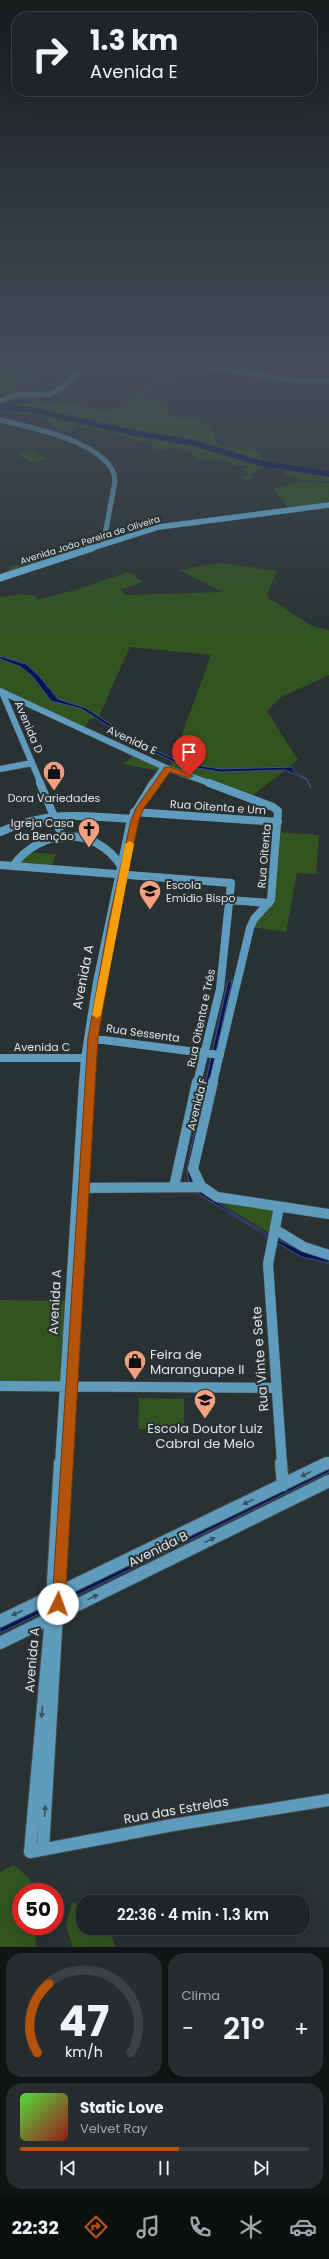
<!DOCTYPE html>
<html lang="pt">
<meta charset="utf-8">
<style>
:root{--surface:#1f2526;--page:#272d2e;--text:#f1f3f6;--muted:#a1a5a7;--line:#3c4243;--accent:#b45309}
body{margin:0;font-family:Poppins,sans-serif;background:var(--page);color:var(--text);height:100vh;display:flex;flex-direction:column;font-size:15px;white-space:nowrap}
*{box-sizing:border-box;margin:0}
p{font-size:13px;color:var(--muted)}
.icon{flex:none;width:22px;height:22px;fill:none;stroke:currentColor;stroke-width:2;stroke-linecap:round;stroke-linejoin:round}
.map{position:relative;height:1947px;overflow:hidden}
.panel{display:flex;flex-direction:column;gap:6px;padding:6px;background:#111415;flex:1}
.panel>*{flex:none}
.banner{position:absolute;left:12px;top:12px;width:305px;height:84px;border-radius:16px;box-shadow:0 4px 16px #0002,0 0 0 1px var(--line);background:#1f2526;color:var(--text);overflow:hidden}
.speed{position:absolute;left:12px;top:1883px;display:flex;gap:8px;font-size:20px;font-weight:700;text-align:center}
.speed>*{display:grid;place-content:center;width:52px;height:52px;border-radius:50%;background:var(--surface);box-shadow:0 4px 16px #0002,0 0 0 1px var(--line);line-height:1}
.speed .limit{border:6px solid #d22;background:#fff;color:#111}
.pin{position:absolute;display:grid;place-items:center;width:34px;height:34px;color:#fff;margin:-41px -17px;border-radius:50% 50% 50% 0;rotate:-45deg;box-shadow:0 0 4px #0007}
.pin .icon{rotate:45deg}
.me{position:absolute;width:44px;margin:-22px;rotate:3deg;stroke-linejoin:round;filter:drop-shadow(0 0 3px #0008)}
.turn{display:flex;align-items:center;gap:14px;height:84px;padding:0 12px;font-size:18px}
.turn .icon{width:52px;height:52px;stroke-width:2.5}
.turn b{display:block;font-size:28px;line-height:34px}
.big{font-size:30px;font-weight:600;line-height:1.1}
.panel .widget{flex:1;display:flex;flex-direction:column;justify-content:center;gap:6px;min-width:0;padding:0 14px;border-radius:16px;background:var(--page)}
.panel .dial{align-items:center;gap:0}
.dial svg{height:104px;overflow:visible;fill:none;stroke:var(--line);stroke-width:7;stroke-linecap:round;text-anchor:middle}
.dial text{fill:var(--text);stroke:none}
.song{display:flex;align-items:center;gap:12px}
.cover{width:48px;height:48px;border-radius:6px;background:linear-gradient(135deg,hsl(110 70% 55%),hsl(0 70% 35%))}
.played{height:4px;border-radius:2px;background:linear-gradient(90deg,var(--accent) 55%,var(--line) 55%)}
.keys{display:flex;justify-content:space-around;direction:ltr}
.heat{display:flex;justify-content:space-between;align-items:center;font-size:22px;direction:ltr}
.panel .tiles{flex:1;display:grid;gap:6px;grid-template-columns:1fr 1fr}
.widget:last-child{grid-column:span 2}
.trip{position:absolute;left:76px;top:1895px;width:234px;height:40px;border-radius:16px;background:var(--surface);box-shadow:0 4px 16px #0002,0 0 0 1px var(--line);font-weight:600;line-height:40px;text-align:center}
.tab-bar{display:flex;height:64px;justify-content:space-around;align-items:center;background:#0c0f0f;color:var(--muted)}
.tab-bar .icon{width:28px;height:28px}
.tab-bar .current{color:var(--accent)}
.tab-bar b{font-size:18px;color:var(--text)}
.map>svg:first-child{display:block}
</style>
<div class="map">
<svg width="329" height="1947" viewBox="0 0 329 1947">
<rect width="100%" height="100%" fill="#293132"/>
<path fill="#315420" d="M24,364L43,371L40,373L47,375L34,380L11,371Z
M0,369L10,373L7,375L19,376L29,381L12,393L0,390Z
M144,369L155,371L152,372H155V374L170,375L169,378L173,377L172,380L153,388L143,396L162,404L170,414L186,420L197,419L206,424L213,433L217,444C221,445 226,448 230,448C244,447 253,446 263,458L259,461L267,463L329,473V481L301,480L296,477L282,475L286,472L285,470C276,470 271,465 262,467C259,469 256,473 251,474L252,478L246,480L241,477L247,475L248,472L243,471L248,465L237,467L227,461L195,459L191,452L172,447L161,451L153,448L151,441L135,442V439C115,438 95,425 75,427L72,433C59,430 53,427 44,418L0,411V405L33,403L37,400C50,412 57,401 69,402C76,402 80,406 86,408C100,413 116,411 129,405L127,398L134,393L132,390L148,388L164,380L133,373L136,371L142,373L145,371Z
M30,450L48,459L33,463L17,455Z
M297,482L329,483V503L289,509L273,489Z
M104,537L103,545L7,576L10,567Z
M219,563L277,571L267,594L270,599L312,626L329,630V675L281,697L267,711L298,760L252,796L170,767L211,655L130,647L99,716L89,720L85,728L0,689V597L22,594L36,596L37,600L79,589L128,572L143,582L120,590L126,595L222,592L180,570Z
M135,755L162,768L159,771L123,764Z
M278,832L319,835L316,874L297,873L286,932L250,927L270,901Z
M26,852L56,854L52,866L19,865Z
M209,1196L278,1208L272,1235Z
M0,1300L71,1301L66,1386L0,1387Z
M139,1398L184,1399V1430L138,1429Z
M14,1865L30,1879L33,1892H21V1926H35L36,1947H0V1872Z
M72,1902L83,1906V1928H101L112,1937L115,1947H73L66,1926Z"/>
<path fill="#061556" stroke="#475381" d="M0,656L26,664L40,677L58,699L86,708L134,740L182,763L221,769L293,767V771L307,779L311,788L306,779L285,770L220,772L180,765L132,742L82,709L51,701L33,677L21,667L0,659Z
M228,981H232L193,1155L190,1171L193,1184C226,1211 288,1251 329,1259V1263L302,1257L291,1251L199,1194C185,1180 186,1172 190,1153Z
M329,1468V1472L0,1633V1628Z"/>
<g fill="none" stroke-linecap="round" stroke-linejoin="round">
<path stroke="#475381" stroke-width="1" d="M16,408C30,406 45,406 59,407C85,410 119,422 138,399L137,395L167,380"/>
<path stroke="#061556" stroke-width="5.5" d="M0,407L32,410L135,433L194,443L260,463L329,474"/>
<g stroke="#464e4e" stroke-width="5.5">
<path id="secondary-far4" d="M186,364L299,381H329
M0,401L16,395L51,394L60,389L89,364
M0,420C29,427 114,443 115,481L103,545"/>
</g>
<g stroke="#464e4e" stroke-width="7">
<path id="secondary-far3" d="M0,691L164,767L212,784
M2,692L41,784
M0,769L32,763
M152,784L164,767"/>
</g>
<g stroke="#464e4e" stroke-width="8">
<path id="secondary-far2" d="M40,783L63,838
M209,783L273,807L278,811L271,900L254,919L250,928L213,1083
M134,812L278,822
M0,832C46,811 82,815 131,819
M0,865L231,883L220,989L197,1083
M13,866C40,828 95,825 121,866
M229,900L269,903
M88,1038L220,1055
M0,1058H85
M89,1073L95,1027
M83,1083L85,1058L97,982L131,819L153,783"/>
</g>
<g stroke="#464e4e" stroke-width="11">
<path id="secondary-far1" d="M213,1082L193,1169L201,1186L217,1197L329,1214
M174,1187L197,1082
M78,1188L202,1187
M279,1207L268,1264L282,1464
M276,1230L304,1247L329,1255
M0,1386L276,1388
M60,1464L84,1082
M66,1464L82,1195
M325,1464L329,1462"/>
</g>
<g stroke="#464e4e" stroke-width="14">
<path id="secondary" d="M60,1463L51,1617L30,1852L173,1825L329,1800
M281,1463L283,1485
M0,1621L327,1463
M0,1643L329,1481
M43,1849L66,1463"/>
</g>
<g stroke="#464e4e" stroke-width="6">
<path id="primary-far1" d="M89,549L159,527L329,505"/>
</g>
<g stroke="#464e4e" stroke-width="8">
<path id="primary" d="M0,578L92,548"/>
</g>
<use href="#secondary-far4" stroke="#5e9bbc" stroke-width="5"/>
<use href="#secondary-far3" stroke="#5e9bbc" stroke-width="6"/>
<use href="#secondary-far2" stroke="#5e9bbc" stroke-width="8"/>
<use href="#secondary-far1" stroke="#5e9bbc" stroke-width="10"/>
<use href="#secondary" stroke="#5e9bbc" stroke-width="12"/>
<use href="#primary-far1" stroke="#68b9e4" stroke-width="5.5"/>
<use href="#primary" stroke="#68b9e4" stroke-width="7"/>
</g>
<defs><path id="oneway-solid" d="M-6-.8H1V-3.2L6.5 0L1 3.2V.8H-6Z"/></defs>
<g fill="#39515b">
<use href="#oneway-solid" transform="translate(306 1474) rotate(154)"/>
<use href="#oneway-solid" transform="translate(248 1502) rotate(154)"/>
<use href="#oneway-solid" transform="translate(210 1540) rotate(-26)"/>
<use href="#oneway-solid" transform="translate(93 1597) rotate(-26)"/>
<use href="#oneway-solid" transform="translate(17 1613) rotate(155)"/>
<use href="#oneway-solid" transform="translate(42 1712) rotate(95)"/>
<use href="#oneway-solid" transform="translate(45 1811) rotate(-86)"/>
</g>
<linearGradient id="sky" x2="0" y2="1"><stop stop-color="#171b1c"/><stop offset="0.57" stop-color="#434e5a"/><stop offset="1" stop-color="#434e5a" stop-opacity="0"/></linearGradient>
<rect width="329" height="637" fill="url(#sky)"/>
<path fill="#b45309" stroke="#753606" d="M165,767H171L193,776L189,778L170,772L144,808L139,820L118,920L98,1038L65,1604L63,1608L58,1610L54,1608L52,1604L88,1038L109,920L131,820L136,808Z"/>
<path fill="#f59e0b" d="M130,841L134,844L101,1015L97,1018L92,1015L125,844Z"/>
<defs>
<g id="shop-pin" transform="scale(1.15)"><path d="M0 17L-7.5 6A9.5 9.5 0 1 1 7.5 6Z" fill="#f39f82" stroke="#293132"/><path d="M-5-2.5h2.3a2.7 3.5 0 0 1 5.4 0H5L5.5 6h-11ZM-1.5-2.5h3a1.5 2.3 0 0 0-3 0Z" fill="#111"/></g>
<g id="church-pin" transform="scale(1.15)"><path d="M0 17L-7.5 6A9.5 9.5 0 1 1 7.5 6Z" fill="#f39f82" stroke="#293132"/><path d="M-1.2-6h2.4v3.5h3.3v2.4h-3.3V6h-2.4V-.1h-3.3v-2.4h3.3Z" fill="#111"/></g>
<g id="school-pin" transform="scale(1.15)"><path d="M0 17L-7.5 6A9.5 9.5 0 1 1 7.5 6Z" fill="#f39f82" stroke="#293132"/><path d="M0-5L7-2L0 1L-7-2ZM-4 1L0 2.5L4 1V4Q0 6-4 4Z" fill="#111"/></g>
</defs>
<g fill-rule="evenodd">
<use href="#shop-pin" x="54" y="772"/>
<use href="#church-pin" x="89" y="829"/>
<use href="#school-pin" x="150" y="891"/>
<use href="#shop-pin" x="135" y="1361"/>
<use href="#school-pin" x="205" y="1400"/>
</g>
<g text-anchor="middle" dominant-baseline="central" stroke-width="4" stroke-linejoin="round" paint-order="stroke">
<g font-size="9" fill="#dfe4e4" stroke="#293132">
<text transform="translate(90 540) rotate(-17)">Avenida João Pereira de Oliveira</text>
</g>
<g font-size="11" fill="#dfe4e4" stroke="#293132">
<text transform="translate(29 727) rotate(67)">Avenida D</text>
<text transform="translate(132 740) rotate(25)">Avenida E</text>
<text transform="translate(218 807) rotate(4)">Rua Oitenta e Um</text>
<text transform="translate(264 856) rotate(-85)">Rua Oitenta</text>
<text transform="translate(201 1018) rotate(-78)">Rua Oitenta e Três</text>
<text transform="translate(143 1033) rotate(8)">Rua Sessenta</text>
<text x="42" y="1047">Avenida C</text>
<text transform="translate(197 1104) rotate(-76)">Avenida F</text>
</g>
<g font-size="11" fill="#dfe4e4" stroke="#293132">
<text x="54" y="798">Dora Variedades</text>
<text x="74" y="823" text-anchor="end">Igreja Casa<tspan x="74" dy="13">da Benção</tspan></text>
<text x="166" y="885" text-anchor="start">Escola<tspan x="166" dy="13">Emídio Bispo</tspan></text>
</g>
<g font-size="13" fill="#dfe4e4" stroke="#293132">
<text transform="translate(83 977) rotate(-79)">Avenida A</text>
<text transform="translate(55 1302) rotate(-87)">Avenida A</text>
<text transform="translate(260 1359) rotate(-94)">Rua Vinte e Sete</text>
<text transform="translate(158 1549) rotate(-26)">Avenida B</text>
<text transform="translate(32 1660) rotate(-85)">Avenida A</text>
<text transform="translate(176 1810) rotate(-10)">Rua das Estrelas</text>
</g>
<g font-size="13" fill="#dfe4e4" stroke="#293132" text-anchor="start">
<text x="150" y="1354">Feira de<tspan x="150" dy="15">Maranguape II</tspan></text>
<text x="205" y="1428" text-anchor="middle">Escola Doutor Luiz<tspan x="205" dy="15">Cabral de Melo</tspan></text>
</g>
</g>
</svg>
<div class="speed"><div class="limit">50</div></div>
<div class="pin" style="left:189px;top:776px;background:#d93025"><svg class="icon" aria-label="arrive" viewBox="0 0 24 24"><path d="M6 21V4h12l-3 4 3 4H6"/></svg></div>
<svg class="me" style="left:58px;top:1604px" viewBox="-20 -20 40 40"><circle r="19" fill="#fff"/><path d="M0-13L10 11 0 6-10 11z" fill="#b45309"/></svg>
<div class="trip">22:36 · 4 min · 1.3 km</div>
<div class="banner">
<div class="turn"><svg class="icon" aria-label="right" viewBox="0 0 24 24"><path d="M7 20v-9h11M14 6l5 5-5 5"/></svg><div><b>1.3 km</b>Avenida E</div></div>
</div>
</div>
<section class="panel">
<div class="tiles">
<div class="widget dial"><svg viewBox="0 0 100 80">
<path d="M14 69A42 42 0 1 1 86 69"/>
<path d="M14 69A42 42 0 0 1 23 16" stroke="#b45309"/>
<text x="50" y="56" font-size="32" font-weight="700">47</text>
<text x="50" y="72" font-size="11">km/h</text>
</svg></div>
<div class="widget"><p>Clima</p>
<div class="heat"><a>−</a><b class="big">21°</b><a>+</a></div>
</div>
<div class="widget">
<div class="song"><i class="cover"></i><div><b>Static Love</b><p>Velvet Ray</p></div></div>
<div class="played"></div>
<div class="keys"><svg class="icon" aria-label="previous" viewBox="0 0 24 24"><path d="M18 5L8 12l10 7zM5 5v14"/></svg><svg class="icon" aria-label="pause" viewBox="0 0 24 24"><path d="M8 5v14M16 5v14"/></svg><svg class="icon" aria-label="next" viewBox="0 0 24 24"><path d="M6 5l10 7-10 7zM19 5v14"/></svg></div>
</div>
</div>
</section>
<nav class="tab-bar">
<b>22:32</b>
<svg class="icon current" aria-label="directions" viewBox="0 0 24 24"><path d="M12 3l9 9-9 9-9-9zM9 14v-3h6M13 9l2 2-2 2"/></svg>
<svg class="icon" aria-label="music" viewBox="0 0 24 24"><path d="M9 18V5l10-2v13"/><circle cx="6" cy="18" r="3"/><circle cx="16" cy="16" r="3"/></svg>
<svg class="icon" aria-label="phone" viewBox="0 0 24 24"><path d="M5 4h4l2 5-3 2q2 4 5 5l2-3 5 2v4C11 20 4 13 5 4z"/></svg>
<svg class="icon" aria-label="climate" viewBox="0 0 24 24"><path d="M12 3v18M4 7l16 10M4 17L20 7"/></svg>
<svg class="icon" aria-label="car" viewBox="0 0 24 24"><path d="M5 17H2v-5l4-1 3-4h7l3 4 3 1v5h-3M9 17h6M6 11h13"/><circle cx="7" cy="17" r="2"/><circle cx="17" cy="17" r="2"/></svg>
</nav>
